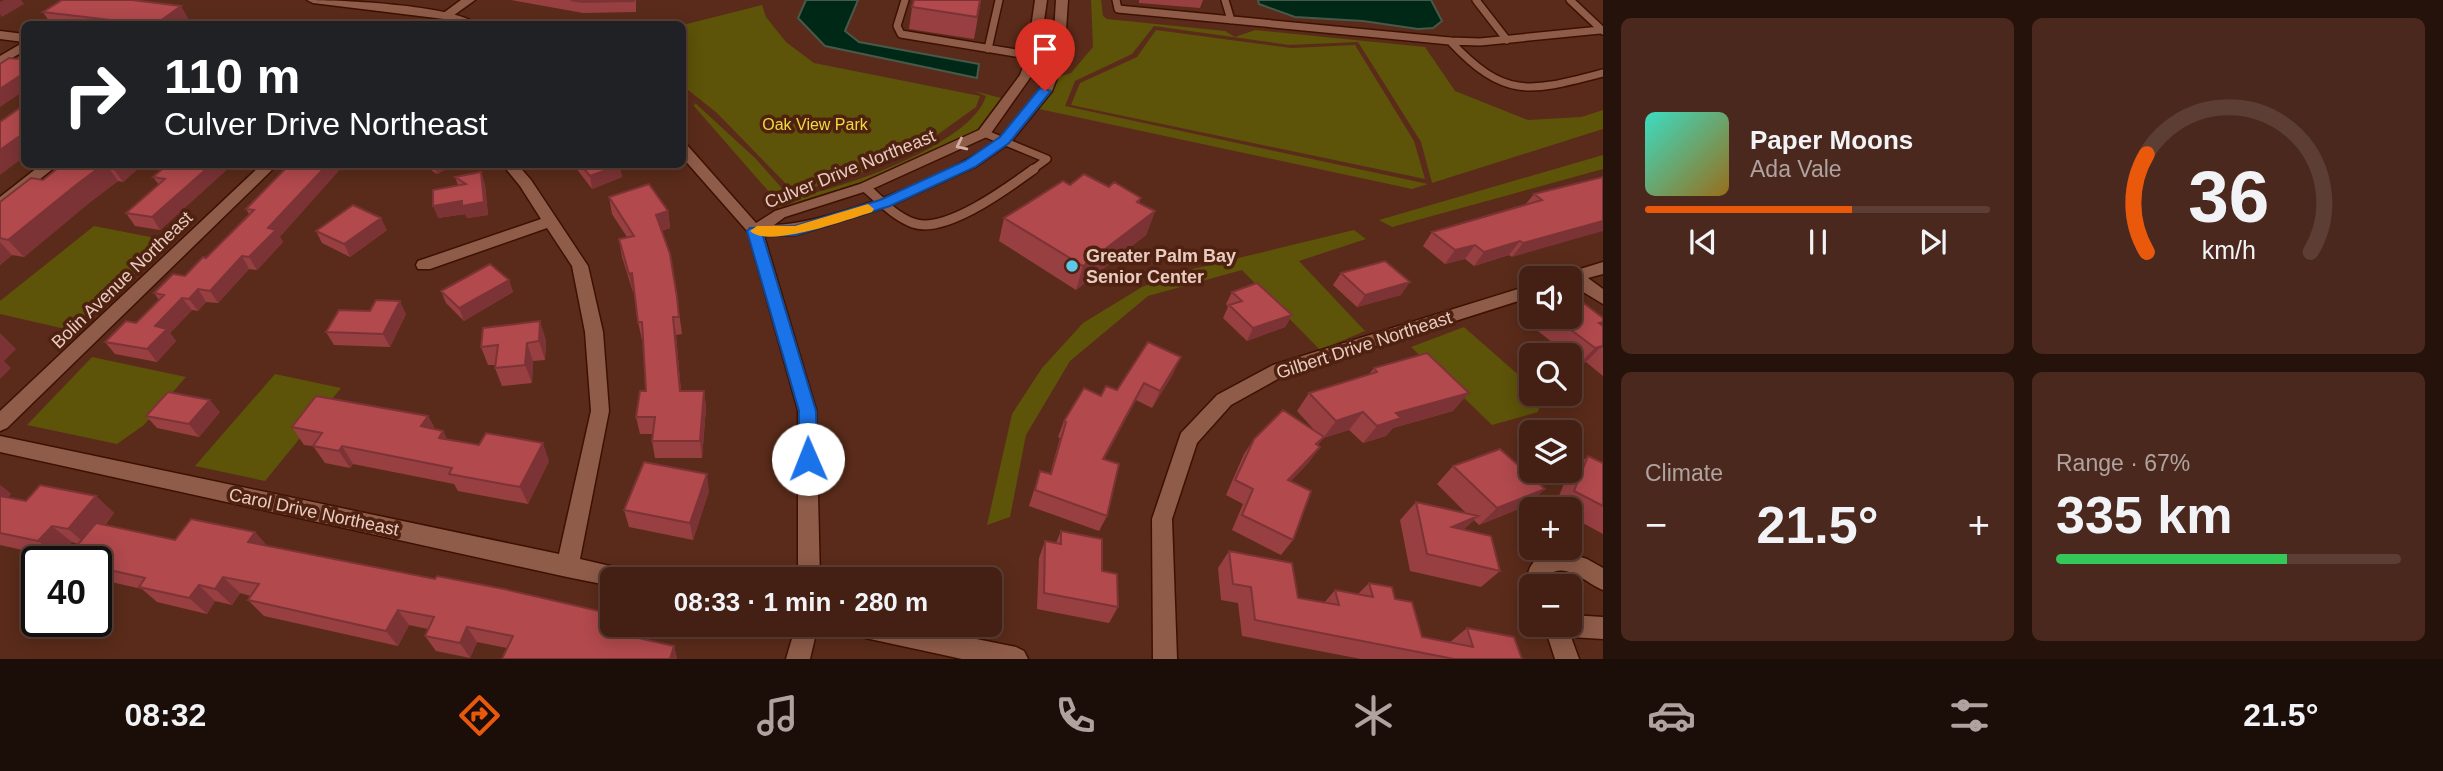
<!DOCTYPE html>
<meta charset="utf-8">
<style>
:root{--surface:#442014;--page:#4b281d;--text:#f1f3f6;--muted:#afa3a0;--line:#5c3e34;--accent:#ea580c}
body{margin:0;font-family:Arial,sans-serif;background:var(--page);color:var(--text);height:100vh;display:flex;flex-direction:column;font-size:26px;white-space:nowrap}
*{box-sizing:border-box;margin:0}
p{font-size:23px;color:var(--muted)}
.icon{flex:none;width:38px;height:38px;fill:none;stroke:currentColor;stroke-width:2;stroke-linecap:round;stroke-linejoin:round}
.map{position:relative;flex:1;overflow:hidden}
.details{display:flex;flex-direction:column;gap:18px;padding:18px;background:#25120b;width:840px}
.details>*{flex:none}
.hud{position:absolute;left:21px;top:21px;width:665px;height:147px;border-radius:10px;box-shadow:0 4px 18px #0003,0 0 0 2px var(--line);background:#202124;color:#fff;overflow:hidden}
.buttons{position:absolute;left:1519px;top:266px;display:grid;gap:14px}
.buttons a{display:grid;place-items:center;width:63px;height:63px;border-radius:10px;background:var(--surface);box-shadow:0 4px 18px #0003,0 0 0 2px var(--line);font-size:35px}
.speed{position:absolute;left:21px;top:546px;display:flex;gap:14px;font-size:35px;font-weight:700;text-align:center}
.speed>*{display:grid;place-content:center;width:91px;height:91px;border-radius:50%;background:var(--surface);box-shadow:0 4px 18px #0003,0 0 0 2px var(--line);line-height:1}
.speed .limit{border:4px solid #111;border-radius:10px;background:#fff;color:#111}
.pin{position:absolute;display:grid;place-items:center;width:60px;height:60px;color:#fff;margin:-72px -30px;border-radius:50% 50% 50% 0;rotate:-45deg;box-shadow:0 0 7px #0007}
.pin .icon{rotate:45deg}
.me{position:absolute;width:77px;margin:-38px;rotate:359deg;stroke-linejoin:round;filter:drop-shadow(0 0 5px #0008)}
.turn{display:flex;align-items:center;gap:24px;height:147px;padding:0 28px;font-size:32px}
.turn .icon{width:91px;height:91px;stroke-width:2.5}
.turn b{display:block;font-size:49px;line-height:60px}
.big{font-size:52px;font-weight:600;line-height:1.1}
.details .card{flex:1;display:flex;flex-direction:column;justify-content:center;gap:10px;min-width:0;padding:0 24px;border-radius:10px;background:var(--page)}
.details .dial{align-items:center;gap:0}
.dial svg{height:182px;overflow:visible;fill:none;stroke:var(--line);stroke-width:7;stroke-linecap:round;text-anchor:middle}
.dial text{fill:var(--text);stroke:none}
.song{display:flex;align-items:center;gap:21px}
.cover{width:84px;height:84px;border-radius:10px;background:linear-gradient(135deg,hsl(170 70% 55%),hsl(40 70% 35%))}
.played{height:7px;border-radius:4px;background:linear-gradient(90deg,var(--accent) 60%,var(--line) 60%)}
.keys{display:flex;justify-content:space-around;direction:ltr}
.heat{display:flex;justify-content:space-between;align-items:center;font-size:38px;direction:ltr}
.charge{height:10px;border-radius:5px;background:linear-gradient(90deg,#34c759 67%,var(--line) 0)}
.details .tiles{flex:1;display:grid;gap:18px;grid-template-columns:repeat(2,1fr)}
.trip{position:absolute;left:600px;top:567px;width:402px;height:70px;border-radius:10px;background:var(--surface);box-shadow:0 4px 18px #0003,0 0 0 2px var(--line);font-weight:600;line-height:70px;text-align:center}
.tab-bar{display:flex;height:112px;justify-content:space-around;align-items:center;background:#1b0d08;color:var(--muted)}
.tab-bar .icon{width:49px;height:49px}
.tab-bar .active{color:var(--accent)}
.tab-bar b{font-size:32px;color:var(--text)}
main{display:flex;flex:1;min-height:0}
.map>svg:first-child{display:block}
</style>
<main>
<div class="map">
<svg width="1603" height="659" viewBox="0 0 1603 659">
<rect width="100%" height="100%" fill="#5a2b1a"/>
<path fill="#5d5309" d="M1091,0H1101L1103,16L1107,19L1225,31L1235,37L1255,30L1425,47L1455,91L1528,120L1581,117L1603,110V129L1432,183L1421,142L1358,42L1289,45L1154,26L1132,54L1075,81L1065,106L1428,184L1412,189L1039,109L1052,93L1058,77L1071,73L1093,47Z
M762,5L766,17L786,42L814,63L980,96L976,107L912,153L841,180L794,192L717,113L683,86V25Z
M1156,30L1291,48L1355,45L1414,141L1425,179L1071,105L1080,83L1137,57Z
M974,91L1001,98L977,130L861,182L778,208L770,193L694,106L695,103L755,158L788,195L795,197C842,189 972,144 986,96Z
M1603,155V169L1392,227L1379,220Z
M94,226L171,241L74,331L0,314V301Z
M1354,230L1366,239L1299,261L1365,331L1320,350L1242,270L1148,296L1070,361L1026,435L1010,517L987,525L1012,414L1042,368L1083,323L1142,287L1189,270Z
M1464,327L1531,386V394L1542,396L1538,412L1492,425L1411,347Z
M92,357L186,377L144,425L117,444L27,425Z
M275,374L341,388L265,481L195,466Z"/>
<path fill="#002817" stroke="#46594a" stroke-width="2" d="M806,0H858L845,31L859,42L979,64L977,78L825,46L798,18Z
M1258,0H1431L1442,21L1433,28L1418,29L1363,21L1295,17L1259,4Z"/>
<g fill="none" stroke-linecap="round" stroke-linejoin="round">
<g stroke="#3d1101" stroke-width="10">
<path id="service-far1" d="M905,0L897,26L901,34L1058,60
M1116,0L1118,9L1450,41L1480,42L1600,30
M1225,0L1231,20
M1476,0L1507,40
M1570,0L1603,31
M1450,41C1505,100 1530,92 1603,73
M988,49L999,0
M984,133L1047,159L1032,170"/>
</g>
<g stroke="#3d1101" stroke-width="12">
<path id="service" d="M865,187C880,200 894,216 913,223C945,235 1009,187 1034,169"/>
</g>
<g stroke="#3d1101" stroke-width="3">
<path id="minor" d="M461,0H475L450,18H442V14Z
M0,31L24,34V42L0,39Z
M24,42V51L0,65V56Z
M42,164H59L5,207L0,209V197Z
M262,164H278L7,428L0,431V411Z
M502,164H517L531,180L588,266L603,332L609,411L580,559L636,572L639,579H612V586L567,577L0,452V436L559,554L591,411L585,332L572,266L547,228L430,269H418L416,265L418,261L541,219L520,186Z
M1603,262V274L1588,278L1603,289V304L1570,284V278H1562L1564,274Z
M1531,285V297L1285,375L1231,405L1197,443L1172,519L1177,659H1153L1152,519L1181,433L1217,395L1273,365Z
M1561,551L1587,559L1603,568V590C1587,584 1566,561 1549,575L1551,586H1531V591C1521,567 1537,553 1561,551Z
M1570,615L1603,617V639L1571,637L1579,659H1555L1544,625H1570Z
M845,625H907L1016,647L1024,651L1028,659H962L856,636L848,633Z"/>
</g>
<g stroke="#3d1101" stroke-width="3">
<path id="tertiary" d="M307,0C342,0 452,5 477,24H461L444,19L313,3Z
M1035,0H1047L1039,56L1032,75L989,136L870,190L785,217L774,225C829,224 958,174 1000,137C1013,125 1031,104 1040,88C1054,60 1054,31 1056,0H1068L1064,60L1052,91L1010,143L975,167L890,206L796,235L764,236L816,410L820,579H798V410L748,232L682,157V144L687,145L756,223L775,211L860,184L979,130L1020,75L1027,56Z
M796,625H818L810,659H786Z"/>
</g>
<use href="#service-far1" stroke="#8f5c49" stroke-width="7"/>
<use href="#service" stroke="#8f5c49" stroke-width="9"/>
<use href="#minor" fill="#8f5c49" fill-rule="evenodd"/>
<use href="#tertiary" fill="#8f5c49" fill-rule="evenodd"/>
</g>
<path fill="#983f42" d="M511,0H636V12L583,13Z
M914,0H981L974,39L909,29L912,7Z
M1139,0H1203L1200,8L1139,3Z
M43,12L188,18L179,24H51Z
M63,164H143L123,182L118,181L89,203L24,257L12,255L0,265V202L43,180Z
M168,164H233L160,230L135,226L126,213L159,185L153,177Z
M290,164L280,237L283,242L257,270L249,269L218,303L206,302L198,311L192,310L170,333L176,341L157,362L115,354L105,342L136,323L159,300L154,293L185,276L206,258L249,214L246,209Z
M422,164H455L437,174Z
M573,164H619L622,177L592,189Z
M481,172L485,185L488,215L467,218L465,214L438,218L458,185L455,177Z
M1603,177L1512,257L1509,255L1474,266L1465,259L1445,264L1423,246L1432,232L1525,205L1534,194Z
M1070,185L1109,187L1141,198L1139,203L1155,211L1146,235L1076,290L999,241L1004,218Z
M609,197L668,211L670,228L662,231L677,297L682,334L676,335L681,391H704L706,408L702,458H655L652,441L653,434H640L636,417L646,391L643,340H642L638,322L635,291L633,292L622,257L619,239L627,237L612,214Z
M387,230L350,257L322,243L316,231Z
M1341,273L1401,295L1357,307L1333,285Z
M509,280L513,292L464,321L446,303L441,291Z
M1232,292L1292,315L1285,327L1247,341L1223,318L1228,307L1226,304Z
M406,314L390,347L334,345L326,332Z
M1542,317H1570L1603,326V376L1586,362L1579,364L1570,356V355H1568L1533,327Z
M546,340L545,360L533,361L532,383L502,386L495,368L496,365H488L481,347Z
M1374,368L1453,411L1393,428L1386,436L1363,443L1349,430L1323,438L1318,445L1320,447L1309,462L1291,481L1293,540L1281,555L1232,530L1243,504L1226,495L1244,454L1254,439L1317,433L1297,411L1309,393L1369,374Z
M1173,374L1152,408L1136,400L1104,459L1107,516L1099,531L1029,506L1040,471L1050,474L1060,438L1058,437L1064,421L1101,396Z
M220,412L199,437L157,428L146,416Z
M428,416L435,429L443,431L447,439L549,461L528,504L458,491L454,484L353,464L350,468L325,463L313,446L304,445L292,427Z
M1588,456L1603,463V534L1570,516V509H1557L1554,508L1568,474Z
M1453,466L1545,489L1526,506L1479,525L1474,520L1464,529L1500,571L1481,587L1410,571L1400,520L1416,502L1467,514L1437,484Z
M0,485L11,494L8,497L26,501L96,496L114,513L105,525L175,540L255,532L267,546L644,636L643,640L674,646L677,659H502L507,648L477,642L470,658L436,651L425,636L428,629L409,625L398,646L264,616L248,600L251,596L240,593L232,605L215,601L207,614L157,602L142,589L111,582L99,597L96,596V562L78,544L72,542L59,558L0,545Z
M709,491L693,540L629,527L624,510Z
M1061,531L1102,571L1118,607L1109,623L1037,609L1039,558L1045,541L1056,543Z
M1229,551L1298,598L1324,603L1335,590L1358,594L1369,583L1395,599L1422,637L1450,642L1467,628L1522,659H1361L1242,636L1238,603L1221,600L1218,568Z"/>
<path fill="#7c3336" d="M4,0H21L24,4L2,17L0,14V2Z
M181,6L188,18L179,24H156Z
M24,73V91L0,107V89Z
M24,133V157L0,175V150Z
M104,164H106L118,181L89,203L24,257L8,240L76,185Z
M110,164H143L123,182Z
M212,164H233L160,230L152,217Z
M328,164H345L280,237L283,242L257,270L249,257L268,228Z
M434,164H455L437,174Z
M620,165L622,177L592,189L590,176Z
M481,172L485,185L488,215L467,218L465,214L438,218L433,206Z
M668,211L670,228L658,232L656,215Z
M1155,211L1146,235L1076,290L1083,266Z
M381,218L387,230L350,257L344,244Z
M1603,221V231L1512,257L1523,243Z
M1520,241L1509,255L1474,266L1484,252Z
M0,242L12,255L0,265Z
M1475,245L1465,259L1445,264L1455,250Z
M242,256L249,269L218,303L210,291Z
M632,273L636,291L633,292L629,274Z
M509,280L513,292L464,321L459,308Z
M1410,282L1401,295L1357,307L1365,295Z
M198,289L206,302L198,311L189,299Z
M182,298L192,310L170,333L176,341L157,362L147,349L155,326Z
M400,301L406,314L390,347L383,334Z
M1292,315L1285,327L1247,341L1253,328Z
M673,317L676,335L682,408L680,391Z
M540,321L546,340L545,360L539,341Z
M0,333L16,349L4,361L11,368L0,379Z
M527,343L533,361L532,383L525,365Z
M1602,346L1586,362L1579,364L1595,348Z
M1181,357L1173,374L1152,408L1160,391Z
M1144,383L1136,400L1096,475L1103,459Z
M704,391L706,408L702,458L700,441Z
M1469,393L1453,411L1393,428L1386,436L1363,443L1377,426L1396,413Z
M210,400L220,412L199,437L189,424Z
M1363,412L1349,430L1323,438L1313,452L1316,444L1324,437L1336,421Z
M428,416L437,434L421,426Z
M443,431L452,448L439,438Z
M543,443L549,461L528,504L520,487Z
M342,446L353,464L350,468L339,451Z
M1320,447L1309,462L1277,495L1288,480Z
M707,474L709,491L693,540L690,523Z
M0,485L11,494L0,506Z
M1545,489L1526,506L1479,525L1497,508Z
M96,496L114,513L87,545L68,529Z
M1478,516L1460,533L1452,527Z
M52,526L72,542L59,558L38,541Z
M255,532L270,549L248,542Z
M96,570L111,582L99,597L96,594Z
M223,577L240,593L232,605L215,589Z
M199,585L215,601L207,614L189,598Z
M398,610L409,625L398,646L386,631Z
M638,625H641L644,636L639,653L634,637Z
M467,627L477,642L470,658L460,643Z
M674,646L677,659H670Z"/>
<path fill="#b1494d" stroke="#7c3336" stroke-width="2" d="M62,0H132L181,6L156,24H144L43,12Z
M571,0H634V1L581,2Z
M914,0H980L977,17L912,7Z
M246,20L272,24H240Z
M24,54V73L0,89V64L9,58L17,59Z
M24,105V133L0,150V122Z
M63,164H104L76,185L8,240L0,238V202L31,178L43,180Z
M168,164H212L152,217L126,213L165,179L153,177Z
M290,164H328L268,228L276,230L249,257L242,256L210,291L198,289L189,299L182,298L155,326L167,329L147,349L105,342L126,321L136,323L164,295L154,293L173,274L185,276L203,257L206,258L254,210L246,209Z
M580,164H619L620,165L590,176Z
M481,172L484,202L462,206V201L433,206V190L466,184L455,177Z
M1084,174L1109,187L1114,182L1141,198L1137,202L1155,211L1083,266L1004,218L1063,181L1070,185Z
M1603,177V221L1523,243L1520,241L1484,252L1475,245L1455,250L1432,232L1542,200L1534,194Z
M649,184L668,211L656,215L670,254L677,297L679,317H673L680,391H704L700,441H652L655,417H636L640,391H646L642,322H638L632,273L629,274L619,239L634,236L609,197Z
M353,205L381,218L344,244L316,231Z
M1385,261L1410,282L1365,295L1341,273Z
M490,264L509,280L459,308L441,291Z
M1257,283L1292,315L1253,328L1229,305L1242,301L1232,292Z
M376,300L400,301L383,334L326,332L339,310L370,311Z
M1581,301L1603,318V322L1599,323L1603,326V347L1602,346L1595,348L1554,317H1570V304Z
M540,321L539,341L527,343L525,365L495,368L498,345L481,347L483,328Z
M1148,342L1181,357L1160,391L1144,383L1103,459L1119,464L1107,516L1035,490L1040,471L1051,474L1066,422L1064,421L1084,388L1101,396L1106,386L1117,390Z
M1427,353L1469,393L1396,413L1401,418L1377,426L1363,412L1336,421L1309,393L1377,372L1374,368Z
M168,392L210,400L189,424L146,416Z
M316,396L428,416L421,426L443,431L439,438L479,445L486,433L543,443L520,487L449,474L452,468L342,446L339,451L313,446L322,433L292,427Z
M1283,410L1324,437L1316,444L1320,447L1288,480L1311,491L1293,540L1242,515L1253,489L1235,480L1254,439Z
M1500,449L1545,489L1497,508L1453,466Z
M1588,456L1603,463V506L1574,491Z
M644,462L707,474L690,523L624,510Z
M40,485L96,496L68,529L52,526L38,541L0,533V496L26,501Z
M1416,502L1478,516L1452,527L1491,536L1500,571L1427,554Z
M191,519L255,532L248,542L435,579L437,576L504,589L612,614V625H638L634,637L674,646L670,659H502L513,636L467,627L460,643L425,636L434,617L398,610L386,631L248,600L259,584L223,577L215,589L199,585L189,598L139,587L145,578L96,567V562H63L96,523L175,540Z
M1061,531L1102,539V571L1117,574L1118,607L1044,593L1045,541L1061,544Z
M1229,551L1292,563L1298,598L1339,605L1335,590L1373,597L1369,583L1392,587L1395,599L1412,602L1422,637L1473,647L1467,628L1514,637L1522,659H1454L1255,620L1251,587L1233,584Z"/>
<defs><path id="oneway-chevron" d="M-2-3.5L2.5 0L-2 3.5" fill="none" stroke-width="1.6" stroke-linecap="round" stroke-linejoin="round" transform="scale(1.75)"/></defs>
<use stroke="#d2afa2" href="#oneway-chevron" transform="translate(961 145) rotate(154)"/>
<path fill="#1a73e8" stroke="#114b97" stroke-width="2" d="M1040,88L1051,91L1009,143L975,167L890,206L796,235L763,236L816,411L817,459L814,464L808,466L801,464L799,459V411L747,231L750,228L795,226L880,200L965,161L1000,137Z"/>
<path fill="#f59e0b" d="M868,204L874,209L872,212C849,219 768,249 750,231L757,226H795Z"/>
<circle fill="#5cc7e8" stroke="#4e2110" stroke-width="2.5" cx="1072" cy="266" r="7"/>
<g text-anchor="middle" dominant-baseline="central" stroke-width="7" stroke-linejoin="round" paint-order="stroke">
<g font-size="16" fill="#f0da3f" stroke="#4e2110">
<text x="815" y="124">Oak View Park</text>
</g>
<g font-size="18" fill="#e9cbc0" stroke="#4e2110">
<text transform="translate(850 169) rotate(-22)">Culver Drive Northeast</text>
<text transform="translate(122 280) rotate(-44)">Bolin Avenue Northeast</text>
<text transform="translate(1364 345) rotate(-18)">Gilbert Drive Northeast</text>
<text transform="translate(314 512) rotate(12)">Carol Drive Northeast</text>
</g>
<g font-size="18" font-weight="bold" fill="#e9cbc0" stroke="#4e2110" text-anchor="start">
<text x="1086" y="256">Greater Palm Bay<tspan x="1086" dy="21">Senior Center</tspan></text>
</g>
</g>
</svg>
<div class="buttons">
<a><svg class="icon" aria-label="sound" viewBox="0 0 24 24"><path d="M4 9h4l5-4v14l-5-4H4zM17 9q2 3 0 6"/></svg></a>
<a><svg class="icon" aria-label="search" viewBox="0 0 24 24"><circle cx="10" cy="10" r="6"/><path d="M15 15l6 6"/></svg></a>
<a><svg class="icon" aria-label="layers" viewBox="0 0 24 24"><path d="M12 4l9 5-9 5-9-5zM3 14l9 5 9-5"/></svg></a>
<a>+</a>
<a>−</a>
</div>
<div class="speed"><div class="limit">40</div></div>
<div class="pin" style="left:1045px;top:91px;background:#d93025"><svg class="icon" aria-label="arrive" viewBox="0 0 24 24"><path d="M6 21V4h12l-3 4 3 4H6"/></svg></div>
<svg class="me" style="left:808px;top:459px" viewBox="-20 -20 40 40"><circle r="19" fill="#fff"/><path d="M0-13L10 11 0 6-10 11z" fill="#1a73e8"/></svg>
<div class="trip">08:33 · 1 min · 280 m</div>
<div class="hud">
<div class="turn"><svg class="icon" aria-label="right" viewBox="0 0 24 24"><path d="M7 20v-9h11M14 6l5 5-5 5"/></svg><div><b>110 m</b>Culver Drive Northeast</div></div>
</div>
</div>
<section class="details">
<div class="tiles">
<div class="card">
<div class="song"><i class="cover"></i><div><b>Paper Moons</b><p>Ada Vale</p></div></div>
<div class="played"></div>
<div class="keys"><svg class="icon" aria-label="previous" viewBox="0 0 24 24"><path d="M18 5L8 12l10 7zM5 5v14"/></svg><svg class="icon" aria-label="pause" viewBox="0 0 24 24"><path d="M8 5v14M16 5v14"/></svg><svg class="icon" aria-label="next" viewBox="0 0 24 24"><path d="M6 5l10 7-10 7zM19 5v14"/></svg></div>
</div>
<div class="card dial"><svg viewBox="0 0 100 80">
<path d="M14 69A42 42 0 1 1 86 69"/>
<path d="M14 69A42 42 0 0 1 14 26" stroke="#ea580c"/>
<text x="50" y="56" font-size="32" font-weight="700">36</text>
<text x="50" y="72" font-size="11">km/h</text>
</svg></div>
<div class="card"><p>Climate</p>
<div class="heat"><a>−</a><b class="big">21.5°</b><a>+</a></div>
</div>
<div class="card"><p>Range · 67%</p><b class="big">335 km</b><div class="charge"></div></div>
</div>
</section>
</main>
<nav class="tab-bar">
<b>08:32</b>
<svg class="icon active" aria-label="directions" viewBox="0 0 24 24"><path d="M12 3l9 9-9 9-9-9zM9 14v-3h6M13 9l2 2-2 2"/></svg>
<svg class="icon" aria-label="music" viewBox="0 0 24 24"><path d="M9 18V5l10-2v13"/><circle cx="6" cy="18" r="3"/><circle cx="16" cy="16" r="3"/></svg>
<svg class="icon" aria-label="phone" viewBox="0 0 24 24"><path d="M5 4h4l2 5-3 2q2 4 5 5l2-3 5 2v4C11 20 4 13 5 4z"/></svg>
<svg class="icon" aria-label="climate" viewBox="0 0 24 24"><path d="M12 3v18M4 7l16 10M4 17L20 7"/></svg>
<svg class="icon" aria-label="car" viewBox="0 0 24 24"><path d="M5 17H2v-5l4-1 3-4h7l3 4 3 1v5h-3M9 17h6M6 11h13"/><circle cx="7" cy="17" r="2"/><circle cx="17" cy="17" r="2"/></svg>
<svg class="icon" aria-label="filters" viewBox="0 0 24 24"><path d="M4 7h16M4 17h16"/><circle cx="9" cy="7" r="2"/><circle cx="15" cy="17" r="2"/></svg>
<b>21.5°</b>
</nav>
